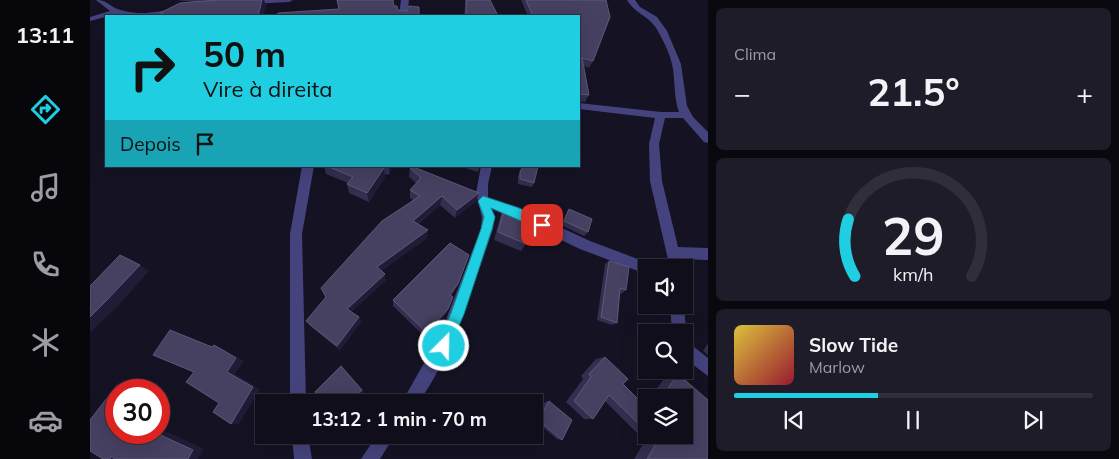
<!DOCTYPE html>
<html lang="pt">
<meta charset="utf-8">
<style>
:root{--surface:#100e1b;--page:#1e1c28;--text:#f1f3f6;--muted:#9c9ca3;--line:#302e3a;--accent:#1fcee1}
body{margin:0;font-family:Mulish,sans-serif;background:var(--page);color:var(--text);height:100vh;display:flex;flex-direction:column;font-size:19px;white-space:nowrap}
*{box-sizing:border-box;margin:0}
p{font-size:16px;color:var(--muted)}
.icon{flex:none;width:28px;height:28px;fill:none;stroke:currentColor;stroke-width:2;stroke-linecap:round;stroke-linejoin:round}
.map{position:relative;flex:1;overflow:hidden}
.drawer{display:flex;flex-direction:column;gap:8px;padding:8px;background:#09080f;width:411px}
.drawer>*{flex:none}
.top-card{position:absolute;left:15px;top:15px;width:475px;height:152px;border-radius:0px;box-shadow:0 5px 20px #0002,0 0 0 1px var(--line);background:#1fcee1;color:#111;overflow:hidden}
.controls{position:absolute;left:548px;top:259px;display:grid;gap:10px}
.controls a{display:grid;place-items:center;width:55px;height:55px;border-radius:0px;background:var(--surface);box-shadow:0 5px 20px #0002,0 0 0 1px var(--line);font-size:25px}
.speed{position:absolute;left:15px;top:379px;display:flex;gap:10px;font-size:25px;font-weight:700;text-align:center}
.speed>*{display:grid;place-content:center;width:65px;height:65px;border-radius:50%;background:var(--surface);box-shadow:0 5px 20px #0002,0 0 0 1px var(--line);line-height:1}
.speed .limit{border:8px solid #d22;background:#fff;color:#111}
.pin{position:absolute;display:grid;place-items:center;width:42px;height:42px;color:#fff;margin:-21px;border-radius:10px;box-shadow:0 2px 8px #0006}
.me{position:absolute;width:55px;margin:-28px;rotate:23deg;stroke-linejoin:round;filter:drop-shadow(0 0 4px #0008)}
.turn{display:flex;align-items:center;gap:18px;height:105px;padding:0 15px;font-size:22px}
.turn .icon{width:65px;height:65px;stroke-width:2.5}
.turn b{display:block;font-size:35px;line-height:42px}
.then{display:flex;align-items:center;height:48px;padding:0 15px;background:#0003;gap:10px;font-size:19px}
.big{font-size:38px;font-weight:700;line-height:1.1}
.drawer .tile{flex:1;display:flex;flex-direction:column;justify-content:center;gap:8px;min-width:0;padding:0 18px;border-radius:8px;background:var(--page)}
.drawer .dial{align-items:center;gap:0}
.dial svg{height:130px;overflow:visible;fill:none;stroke:var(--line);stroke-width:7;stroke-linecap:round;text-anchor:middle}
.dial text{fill:var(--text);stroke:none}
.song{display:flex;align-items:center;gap:15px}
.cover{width:60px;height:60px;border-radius:8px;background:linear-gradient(135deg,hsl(50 70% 55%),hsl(350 70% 35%))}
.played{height:5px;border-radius:2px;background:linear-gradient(90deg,var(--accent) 40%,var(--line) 40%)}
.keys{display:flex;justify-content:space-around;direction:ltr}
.heat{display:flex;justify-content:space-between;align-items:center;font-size:28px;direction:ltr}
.trip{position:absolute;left:165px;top:394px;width:288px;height:50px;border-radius:0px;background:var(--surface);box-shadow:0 5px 20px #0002,0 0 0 1px var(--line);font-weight:700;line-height:50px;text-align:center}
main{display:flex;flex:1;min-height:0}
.tab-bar{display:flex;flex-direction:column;width:90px;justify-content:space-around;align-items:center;background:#06060b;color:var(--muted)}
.tab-bar .icon{width:35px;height:35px}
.tab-bar .current{color:var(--accent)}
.tab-bar b{font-size:22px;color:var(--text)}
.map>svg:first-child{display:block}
</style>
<main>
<nav class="tab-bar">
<b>13:11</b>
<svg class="icon current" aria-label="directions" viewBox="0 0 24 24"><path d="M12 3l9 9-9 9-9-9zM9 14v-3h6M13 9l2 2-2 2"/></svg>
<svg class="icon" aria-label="music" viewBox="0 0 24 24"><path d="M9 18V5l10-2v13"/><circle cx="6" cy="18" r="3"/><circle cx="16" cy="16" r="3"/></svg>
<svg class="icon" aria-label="phone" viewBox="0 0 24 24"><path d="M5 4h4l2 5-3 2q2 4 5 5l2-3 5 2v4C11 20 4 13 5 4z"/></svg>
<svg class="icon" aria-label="climate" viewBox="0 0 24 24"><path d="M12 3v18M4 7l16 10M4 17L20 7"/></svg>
<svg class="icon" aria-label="car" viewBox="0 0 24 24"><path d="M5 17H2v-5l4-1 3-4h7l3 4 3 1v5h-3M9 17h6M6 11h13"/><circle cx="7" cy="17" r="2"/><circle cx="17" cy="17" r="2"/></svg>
</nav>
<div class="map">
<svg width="618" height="459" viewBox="0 0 618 459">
<rect width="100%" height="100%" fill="#151224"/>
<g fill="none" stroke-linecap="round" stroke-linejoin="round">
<path fill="#45437d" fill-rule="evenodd" d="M6,0C19,0 20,8 31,10C52,16 66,12 88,8L92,10L69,16L26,14L0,21V17L20,11Z
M154,0H203L199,2L157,4H154Z
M311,0H319L317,16H309Z
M537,0H545L550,7L567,17L577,31L591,64L597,106L603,117L618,132V143L614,142L593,118H575L569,144L572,181L588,247L618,248V260L591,259L594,268H580L560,181L559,144L565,118L489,109V103L571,112H589C584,98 585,83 583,69C581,56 575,44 569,33C561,16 546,15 537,0Z
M212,166H224L212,234L216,402H200V234Z
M391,166H402L398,184V198L429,208L500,241L561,264L562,268H556V274L490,249L421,216L401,209L404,218L403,229C382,288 365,350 329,402H312L350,335L391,229L392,218L386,193Z
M594,304L596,332L594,337V332H582L580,305Z
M594,341L599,343L618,358V376L594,358Z
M202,435H218L222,459H204Z
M287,435H305L290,459H271Z"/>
</g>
<path fill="#342e4f" d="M87,0H174L176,6L72,16L70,13L103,2Z
M376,0H400L408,16H374Z
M431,0H516L503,61L499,68L494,66L499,95L495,102L489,101V16H438Z
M234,166H302L299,175L295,174V177L279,202L259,193L257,184L258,183L236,174Z
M368,166H390L388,172Z
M433,166L444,183L442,187L428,184V176Z
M320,168L386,201L365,218L350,205L328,224L337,238L291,271L296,280L261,312L269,317L271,322L250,350L220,326L216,321L323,200L320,198V190L326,183L319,177Z
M415,206L436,244L431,251L404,240L411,214Z
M479,209L498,232L494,236L471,225L476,214Z
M519,261L536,290L531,294L530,293L527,323L522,325L507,320L515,264Z
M365,290L361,296L356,314L335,337L303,306V300Z
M618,343V355L613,351Z
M515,357L533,384L554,405L556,403V435H594V398H560L576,376L588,374L618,459H544L555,441L515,401L503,419H494L476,402L493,379L491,376L506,359Z
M459,401L472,440L467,439L444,420L455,402Z"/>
<path fill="#201b36" d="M172,0H174L176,6L173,16H168Z
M299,166H302L299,175Z
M294,168L295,177L279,202L277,193Z
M389,193L386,201L365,218L367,210Z
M352,196L350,205L322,228L323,221Z
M338,230L337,238L288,273L287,267Z
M50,265L59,271L28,306L0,333V317Z
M295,274L296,280L259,314L257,309Z
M368,284L365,290L358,300L360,295Z
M358,309L356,314L335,337L337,333Z
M269,317L271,322L250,350L247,346Z
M124,345L132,348L154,361L145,374L170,389L149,424H141Z
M254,369L274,392L264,402H261Z
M27,385L41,387L46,390H36Z
M69,403L72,405L69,410Z
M69,428L114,449L108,459H98L64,432H69Z"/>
<path fill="#464061" stroke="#5e5879" d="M128,0H172L168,16H71L74,14L70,13L90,3Z
M247,0H303L304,6H307L308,10L317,11L319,6L329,7V16H187L188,13L249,9Z
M376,0H400L408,16H376Z
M436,0H516L520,17L503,61L492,58L499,95L489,94V16H443Z
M237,166H289L294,168L277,193L257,184L263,177Z
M321,166L389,193L367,210L352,196L323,221L338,230L287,267L295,274L257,309L269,317L247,346L216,321L236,297L231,288L292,221L330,196L320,190L331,178L320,168Z
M433,166H448L444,183L430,179V172Z
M415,206L446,219L436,244L408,232Z
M479,209L502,219L498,232L474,221Z
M360,243L379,255L368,284L360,295L363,297L358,309L337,333L303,300Z
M30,255L50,265L16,301L0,317V286Z
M519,261L539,267L536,290L530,288L527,323L511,317Z
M80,330L122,347L124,345L146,358L137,372L163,387L141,424L123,412L129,403L96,382L104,372L63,355Z
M515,357L538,379L533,384L556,407V431L519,395L503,419L484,401L501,377L499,374Z
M251,366L272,390L261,402H233L225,392Z
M588,374L618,400V459H557L567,442L560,435H594V398H571Z
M27,385L36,390H26V432H64L103,450L98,459H25L21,457L20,459H13L0,451V420Z
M459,401L482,420L472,440L448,420Z"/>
<path fill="#1fcee1" stroke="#148692" d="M393,196L429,208L456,221L458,225L456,228L452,230L401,208L405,217L402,229L374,314L358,351L354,353L349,351L347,346L361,313L391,229L394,217L388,201Z"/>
</svg>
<div class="controls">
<a><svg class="icon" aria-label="sound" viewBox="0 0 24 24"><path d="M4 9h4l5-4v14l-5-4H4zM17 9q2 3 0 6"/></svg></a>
<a><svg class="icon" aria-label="search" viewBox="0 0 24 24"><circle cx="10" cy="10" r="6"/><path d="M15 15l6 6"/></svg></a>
<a><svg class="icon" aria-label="layers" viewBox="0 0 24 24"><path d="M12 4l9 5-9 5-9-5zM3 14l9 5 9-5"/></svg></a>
</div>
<div class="speed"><div class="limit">30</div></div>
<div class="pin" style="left:452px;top:225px;background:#d93025"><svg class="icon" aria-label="arrive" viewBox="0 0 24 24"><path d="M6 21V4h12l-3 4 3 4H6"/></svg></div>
<svg class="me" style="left:354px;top:346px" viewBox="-20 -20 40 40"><circle r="17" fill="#1fcee1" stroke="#fff" stroke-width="3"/><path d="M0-11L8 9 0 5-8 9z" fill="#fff"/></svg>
<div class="trip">13:12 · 1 min · 70 m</div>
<div class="top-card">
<div class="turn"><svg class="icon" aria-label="right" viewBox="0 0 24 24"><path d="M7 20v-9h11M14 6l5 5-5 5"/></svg><div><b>50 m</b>Vire à direita</div></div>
<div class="then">Depois<svg class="icon" aria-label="arrive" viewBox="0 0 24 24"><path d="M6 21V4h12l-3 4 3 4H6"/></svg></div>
</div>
</div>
<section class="drawer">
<div class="tile"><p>Clima</p>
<div class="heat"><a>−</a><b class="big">21.5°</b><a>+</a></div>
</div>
<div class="tile dial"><svg viewBox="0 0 100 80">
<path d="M14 69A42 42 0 1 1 86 69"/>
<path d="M14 69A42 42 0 0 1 10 34" stroke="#1fcee1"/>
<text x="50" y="56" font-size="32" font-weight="700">29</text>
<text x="50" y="72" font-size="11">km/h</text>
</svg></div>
<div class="tile">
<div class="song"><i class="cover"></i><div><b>Slow Tide</b><p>Marlow</p></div></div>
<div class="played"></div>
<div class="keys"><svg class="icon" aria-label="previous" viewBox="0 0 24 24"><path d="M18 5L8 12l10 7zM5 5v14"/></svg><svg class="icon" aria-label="pause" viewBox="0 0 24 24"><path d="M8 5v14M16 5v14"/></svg><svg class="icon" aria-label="next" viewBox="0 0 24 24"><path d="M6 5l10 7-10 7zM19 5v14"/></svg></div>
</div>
</section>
</main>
